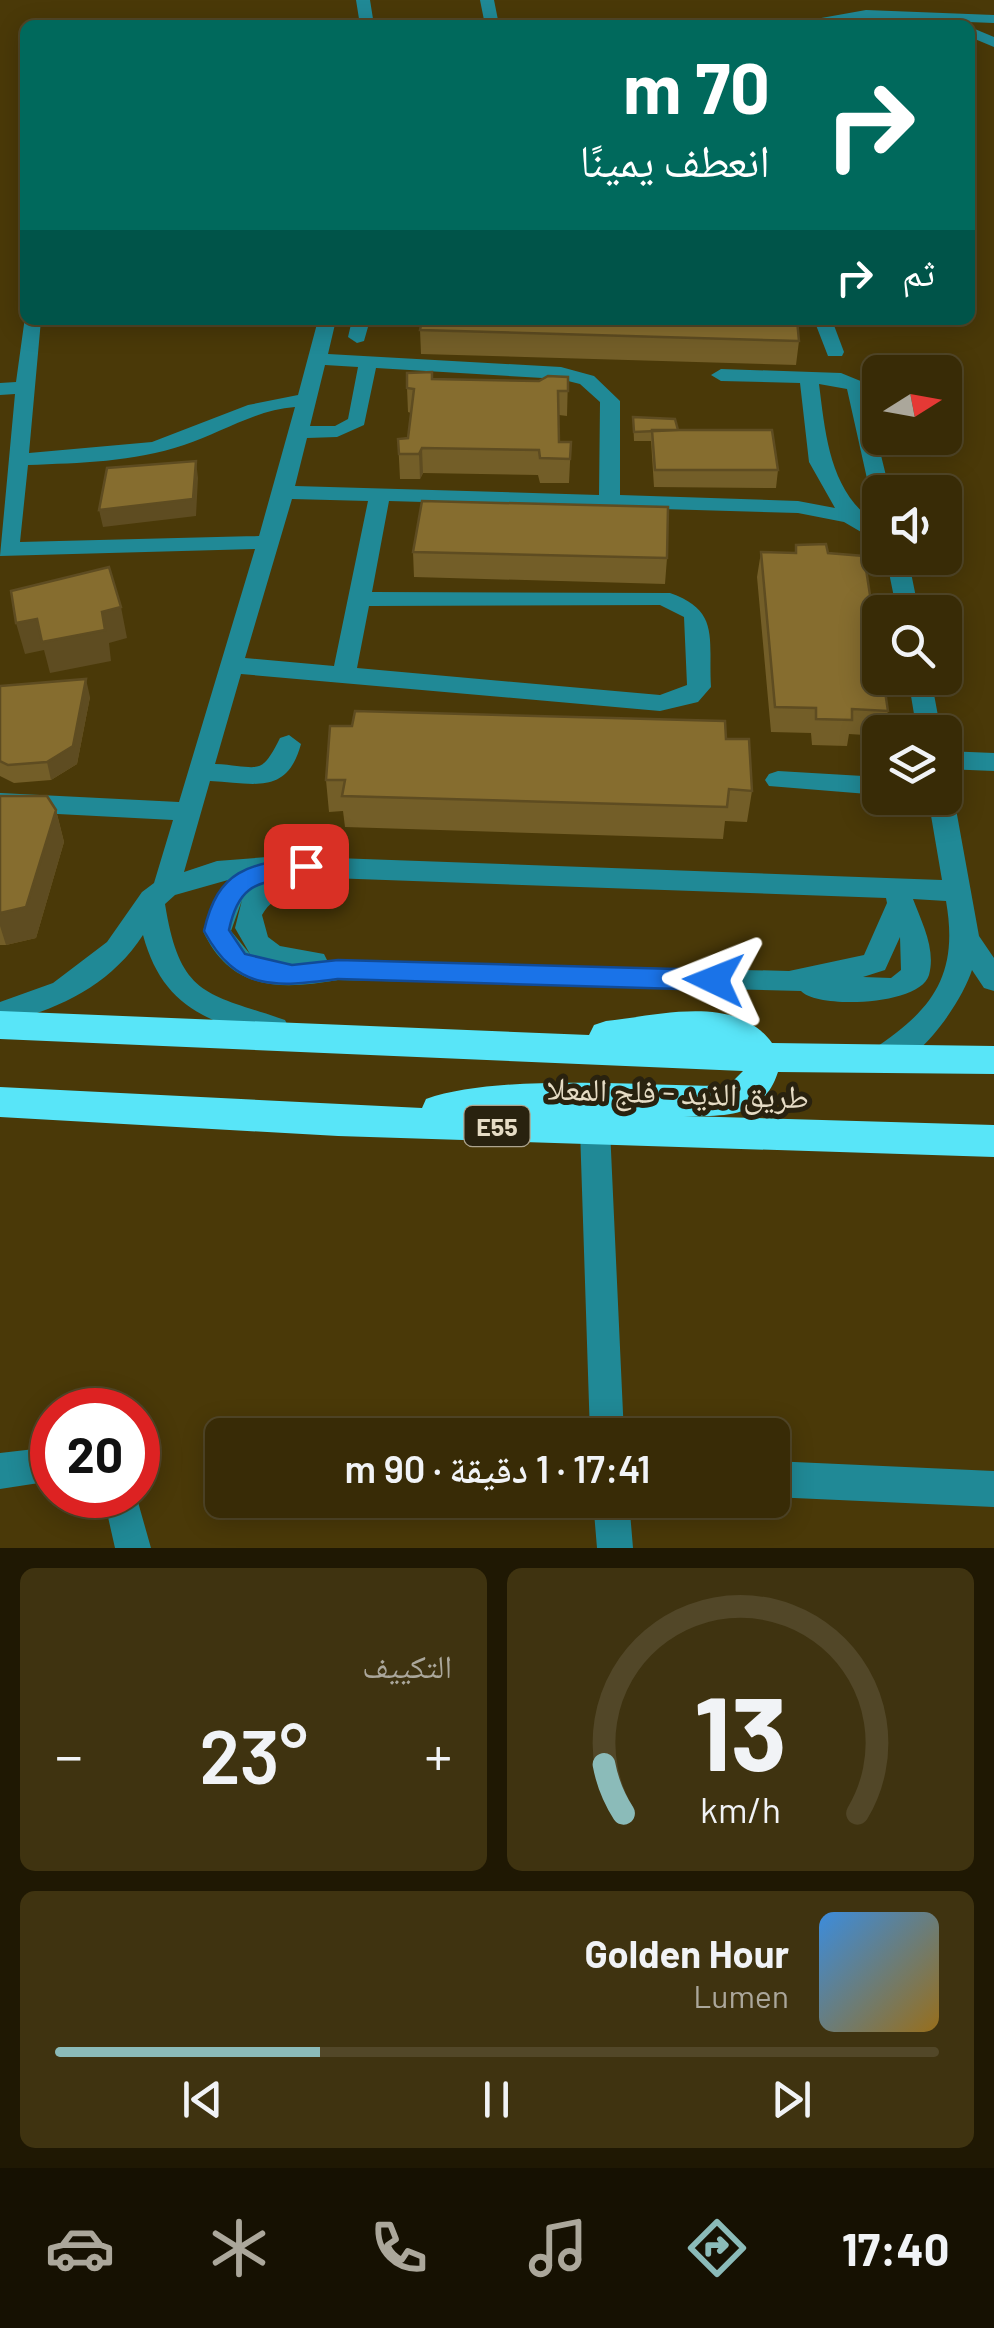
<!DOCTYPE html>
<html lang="ar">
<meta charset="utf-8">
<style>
:root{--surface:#382b06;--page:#3f3310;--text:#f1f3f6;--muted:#aba79b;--line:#524728;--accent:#8bbbb9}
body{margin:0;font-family:Barlow,"Noto Naskh Arabic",sans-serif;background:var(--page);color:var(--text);direction:rtl;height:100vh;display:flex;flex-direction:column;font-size:38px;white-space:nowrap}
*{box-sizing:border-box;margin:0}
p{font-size:32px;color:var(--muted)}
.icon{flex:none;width:55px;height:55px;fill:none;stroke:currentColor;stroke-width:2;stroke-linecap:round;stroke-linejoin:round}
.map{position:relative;height:1548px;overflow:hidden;direction:ltr}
.panel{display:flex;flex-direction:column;gap:20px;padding:20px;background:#1f1803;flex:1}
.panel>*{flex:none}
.banner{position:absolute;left:20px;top:20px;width:955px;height:305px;border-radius:15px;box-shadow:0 5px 25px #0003,0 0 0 2px var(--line);direction:rtl;background:#00695c;color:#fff;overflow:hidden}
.needle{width:65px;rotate:79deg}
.buttons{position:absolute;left:862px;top:355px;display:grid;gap:20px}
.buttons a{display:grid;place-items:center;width:100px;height:100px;border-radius:15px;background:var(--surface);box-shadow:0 5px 25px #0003,0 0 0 2px var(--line);font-size:50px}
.speed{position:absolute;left:30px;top:1388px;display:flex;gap:20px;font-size:50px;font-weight:700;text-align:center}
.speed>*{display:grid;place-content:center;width:130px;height:130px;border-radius:50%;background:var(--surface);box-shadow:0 5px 25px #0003,0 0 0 2px var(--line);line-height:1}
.speed .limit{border:15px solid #d22;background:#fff;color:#111}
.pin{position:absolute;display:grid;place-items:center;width:85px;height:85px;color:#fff;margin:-42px;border-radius:20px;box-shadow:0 5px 15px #0006}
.me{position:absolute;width:110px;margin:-55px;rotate:272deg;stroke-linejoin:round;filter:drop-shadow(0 0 8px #0008)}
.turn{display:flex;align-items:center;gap:35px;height:210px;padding:0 40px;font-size:45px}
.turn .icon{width:130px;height:130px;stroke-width:2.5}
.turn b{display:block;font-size:70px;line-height:85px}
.then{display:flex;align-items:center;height:95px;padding:0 40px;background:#0003;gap:20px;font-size:38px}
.big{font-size:75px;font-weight:600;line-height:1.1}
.panel .card{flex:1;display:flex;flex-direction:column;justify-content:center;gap:15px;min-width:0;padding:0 35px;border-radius:15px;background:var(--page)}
.panel .dial{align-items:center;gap:0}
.dial svg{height:260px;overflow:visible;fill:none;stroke:var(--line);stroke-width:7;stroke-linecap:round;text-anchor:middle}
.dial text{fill:var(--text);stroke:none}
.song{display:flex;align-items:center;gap:30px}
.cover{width:120px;height:120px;border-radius:15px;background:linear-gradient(135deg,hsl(210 70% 55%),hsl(40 70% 35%))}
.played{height:10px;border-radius:5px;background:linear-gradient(90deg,var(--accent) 30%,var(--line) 30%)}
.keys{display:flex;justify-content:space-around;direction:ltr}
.heat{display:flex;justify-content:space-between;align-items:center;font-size:55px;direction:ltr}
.panel .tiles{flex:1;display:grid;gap:20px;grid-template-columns:1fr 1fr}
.card:last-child{grid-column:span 2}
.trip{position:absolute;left:205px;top:1418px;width:585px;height:100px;border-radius:15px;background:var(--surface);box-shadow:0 5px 25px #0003,0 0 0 2px var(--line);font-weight:600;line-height:100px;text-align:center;direction:rtl}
.menu{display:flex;height:160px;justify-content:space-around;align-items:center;background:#161102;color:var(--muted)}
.menu .icon{width:70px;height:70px}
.menu .on{color:var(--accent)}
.menu b{font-size:45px;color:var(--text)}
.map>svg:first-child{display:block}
</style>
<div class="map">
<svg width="994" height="1548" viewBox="0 0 994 1548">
<rect width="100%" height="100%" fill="#4a3908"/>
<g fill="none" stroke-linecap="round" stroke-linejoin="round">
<path fill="#208996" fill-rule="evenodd" d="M356,0H370L374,25H360Z
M480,0H494L499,25H485Z
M866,10L994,15V23L866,18L782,25Z
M970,27L994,37V47L970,37Z
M25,317L41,320L29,453L152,442L248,405L298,395L318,320H336L328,354L561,367L594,376L620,401V495L798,501L835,508L809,462L800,383L721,381L711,375L721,369L841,373L863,382L890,492H880V498L870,492L847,389L819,384C826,439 830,494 880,526V543L844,522L798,513L389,501L372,592L670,593C721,611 708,639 711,687L698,702L660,711L241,674L215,764C259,766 260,778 280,738L289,735L301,744C287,796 254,783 210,781L184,872L217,861L280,856L942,880L928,798H945V790L954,798L979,936L994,958V991L984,988L972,970C962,1002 911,1080 872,1066L867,1058L872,1050C933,1010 959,975 946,901L913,899C922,923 936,949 929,975C920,1006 817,1009 801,991L338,980C280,990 231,991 203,931L211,906L228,880L175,895L165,904C180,997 206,993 285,1020L289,1028L285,1036C270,1041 254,1035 239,1030C187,1013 158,990 143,935C110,986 57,1010 0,1024V1002L53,983L107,942L142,892L154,883L173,820L0,811V793L179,802L255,549L0,556L15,394L0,395V383L16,382ZM325,365L358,367L348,419L335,426H310ZM376,368L560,379L580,384L600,402L599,495L295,486L307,438L337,437L364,425ZM295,407L259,536L20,542L28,465C80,463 133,462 184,445C221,433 255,410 295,407ZM292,499L368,501L334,666L245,658ZM660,605L684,617L687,685L660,695L357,668L369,606ZM330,878L886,898L887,903L864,955L789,971L327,960L324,954L280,946L268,937L262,915C276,890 302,893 326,885ZM242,900L235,928L250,954L231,931ZM900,937L901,970L891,978L863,977L885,970Z
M352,320H370L364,341L357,343L348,337Z
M814,320H832L844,352L842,356H828Z
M886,558H908L919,612H897Z
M908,678H931L941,732H917Z
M945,751L994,753V771L945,769Z
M778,771L880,777V795L769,786L765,780L769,774Z
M595,1116L606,1120L610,1129L624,1435H590L580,1129L584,1120Z
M52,1447V1481L0,1489V1453Z
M772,1461L994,1471V1507L772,1497Z
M96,1495H136L151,1548H115L108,1517Z
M593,1500H629L633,1548H597Z"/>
<path fill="#58e5f8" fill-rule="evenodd" d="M0,1011L589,1035L594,1025L606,1021C657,1016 736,993 772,1043L994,1046V1074L778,1072C763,1118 726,1116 684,1116L994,1125V1157L338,1136L0,1117V1087L422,1108L426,1099C500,1073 646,1086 728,1086L743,1071L0,1039Z"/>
</g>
<path fill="#735e28" d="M422,320H798L799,341L796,365L421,354L420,330Z
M568,377L567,416L559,415V442H571L569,483H540L538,475L423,473L420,479H400L398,439L408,438L411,413L408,412L407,388L433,379L539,381Z
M633,417L678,430L778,470L776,488L654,487L651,441H634Z
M796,545L828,553L888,711L883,732H880V736L849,734L847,746L812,745L811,733L771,732L757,577L761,552L795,553Z
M413,552L667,558L665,584L414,577Z
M0,686L90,697L77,764L51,780L14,783L0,776Z
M726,739L752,791L747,822L725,821L723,839L345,827L343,811L329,812L326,780Z
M0,796L56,810L64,842L36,938L6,945H0Z"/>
<path fill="#5e4c21" d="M422,448L423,473L420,479L419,454Z
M196,461L198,478L196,516L103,527L99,510Z
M121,607L127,638L109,643L111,661L50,673L44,650L25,654L16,623Z
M86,679L90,697L77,764L51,780L47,762Z
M56,810L64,842L36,938L6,945L0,926V913Z"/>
<path fill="#866d2f" stroke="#5e4c21" stroke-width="2.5" d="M422,320H797L799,341L420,330Z
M432,372V379L539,381L548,376L568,377V391H558L559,442H571L570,459L540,458L539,450L422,448L419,454H399L398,439L408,438L414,389L407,388V373Z
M633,417L675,419L678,430L634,432Z
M652,430H772L778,470H655Z
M196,461L193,499L99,510L107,468Z
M422,501L668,507L667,558L413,552Z
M826,544L828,553L864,556L880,660V678H883L888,711L852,709V720L816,719V708L775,707L761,552L796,553V545Z
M109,567L121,607L102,612L105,630L42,642L37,619L16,623L11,591Z
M86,679L73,746L47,762L8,765L0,761V686Z
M355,711L725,721L726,739H749L752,791L729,789L727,807L342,796L345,780H326L330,726H352Z
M0,796H47L56,810L26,907L0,913Z"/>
<path fill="#1a73e8" stroke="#114b97" stroke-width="2.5" d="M306,857L318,866L314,872C269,886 241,872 229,930L245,954L292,965L338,960L714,970L726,980L714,990L338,979C275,987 237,992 204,931C218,869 248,864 306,857Z"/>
<g text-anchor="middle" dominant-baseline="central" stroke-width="10" stroke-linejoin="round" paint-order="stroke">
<rect fill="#29220f" stroke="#ada48e" stroke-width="2.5" x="464.5" y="1106" width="65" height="40" rx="8"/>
<g font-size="25" font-weight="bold" fill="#e6dcc5">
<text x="497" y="1126">E55</text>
</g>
<g font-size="32" fill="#e6dcc5" stroke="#29220f">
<text transform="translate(678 1091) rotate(2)">طريق الذيد - فلج المعلا</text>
</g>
</g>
</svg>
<div class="buttons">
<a><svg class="needle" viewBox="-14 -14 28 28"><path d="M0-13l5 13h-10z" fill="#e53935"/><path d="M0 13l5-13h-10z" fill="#aba79b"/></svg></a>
<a><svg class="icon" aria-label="sound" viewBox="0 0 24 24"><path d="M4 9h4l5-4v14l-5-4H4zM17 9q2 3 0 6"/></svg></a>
<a><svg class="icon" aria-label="search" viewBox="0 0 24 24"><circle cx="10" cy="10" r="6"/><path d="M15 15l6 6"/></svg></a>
<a><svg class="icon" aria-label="layers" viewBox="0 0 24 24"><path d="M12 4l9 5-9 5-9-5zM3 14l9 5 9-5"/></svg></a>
</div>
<div class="speed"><div class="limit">20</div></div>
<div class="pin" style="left:306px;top:866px;background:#d93025"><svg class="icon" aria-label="arrive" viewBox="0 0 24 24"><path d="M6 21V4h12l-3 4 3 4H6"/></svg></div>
<svg class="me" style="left:714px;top:980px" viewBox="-20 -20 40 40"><path d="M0-17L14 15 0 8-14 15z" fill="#1a73e8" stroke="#fff" stroke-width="4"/></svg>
<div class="trip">17:41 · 1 دقيقة · 90 m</div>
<div class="banner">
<div class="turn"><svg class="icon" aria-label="right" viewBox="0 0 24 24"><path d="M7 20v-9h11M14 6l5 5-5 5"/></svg><div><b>70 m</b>انعطف يمينًا</div></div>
<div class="then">ثم<svg class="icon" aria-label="right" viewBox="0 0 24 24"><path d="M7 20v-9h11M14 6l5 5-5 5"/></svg></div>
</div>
</div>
<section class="panel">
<div class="tiles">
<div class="card dial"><svg viewBox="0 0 100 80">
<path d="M14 69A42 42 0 1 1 86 69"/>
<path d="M14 69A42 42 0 0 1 8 54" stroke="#8bbbb9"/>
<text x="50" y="56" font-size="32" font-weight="700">13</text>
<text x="50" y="72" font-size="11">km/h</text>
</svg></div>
<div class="card"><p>التكييف</p>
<div class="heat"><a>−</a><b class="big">23°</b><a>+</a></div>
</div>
<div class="card">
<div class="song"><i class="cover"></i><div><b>Golden Hour</b><p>Lumen</p></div></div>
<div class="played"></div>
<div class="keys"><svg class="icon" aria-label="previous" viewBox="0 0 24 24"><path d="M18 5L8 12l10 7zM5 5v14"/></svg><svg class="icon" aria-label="pause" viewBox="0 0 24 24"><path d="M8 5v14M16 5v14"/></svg><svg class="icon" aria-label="next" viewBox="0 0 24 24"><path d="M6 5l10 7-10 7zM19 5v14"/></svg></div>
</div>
</div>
</section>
<nav class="menu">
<b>17:40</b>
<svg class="icon on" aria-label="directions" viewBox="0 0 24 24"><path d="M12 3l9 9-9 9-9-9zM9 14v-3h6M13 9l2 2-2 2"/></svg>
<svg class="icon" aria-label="music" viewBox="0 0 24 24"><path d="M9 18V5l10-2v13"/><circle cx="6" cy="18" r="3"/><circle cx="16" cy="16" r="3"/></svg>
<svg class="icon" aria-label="phone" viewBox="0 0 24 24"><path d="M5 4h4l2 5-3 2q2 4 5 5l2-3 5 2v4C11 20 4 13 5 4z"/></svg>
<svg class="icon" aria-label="climate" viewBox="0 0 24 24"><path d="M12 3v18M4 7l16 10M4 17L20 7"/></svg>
<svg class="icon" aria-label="car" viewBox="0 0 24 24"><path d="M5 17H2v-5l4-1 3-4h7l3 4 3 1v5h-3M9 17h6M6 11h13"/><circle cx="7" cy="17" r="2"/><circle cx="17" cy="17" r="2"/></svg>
</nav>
